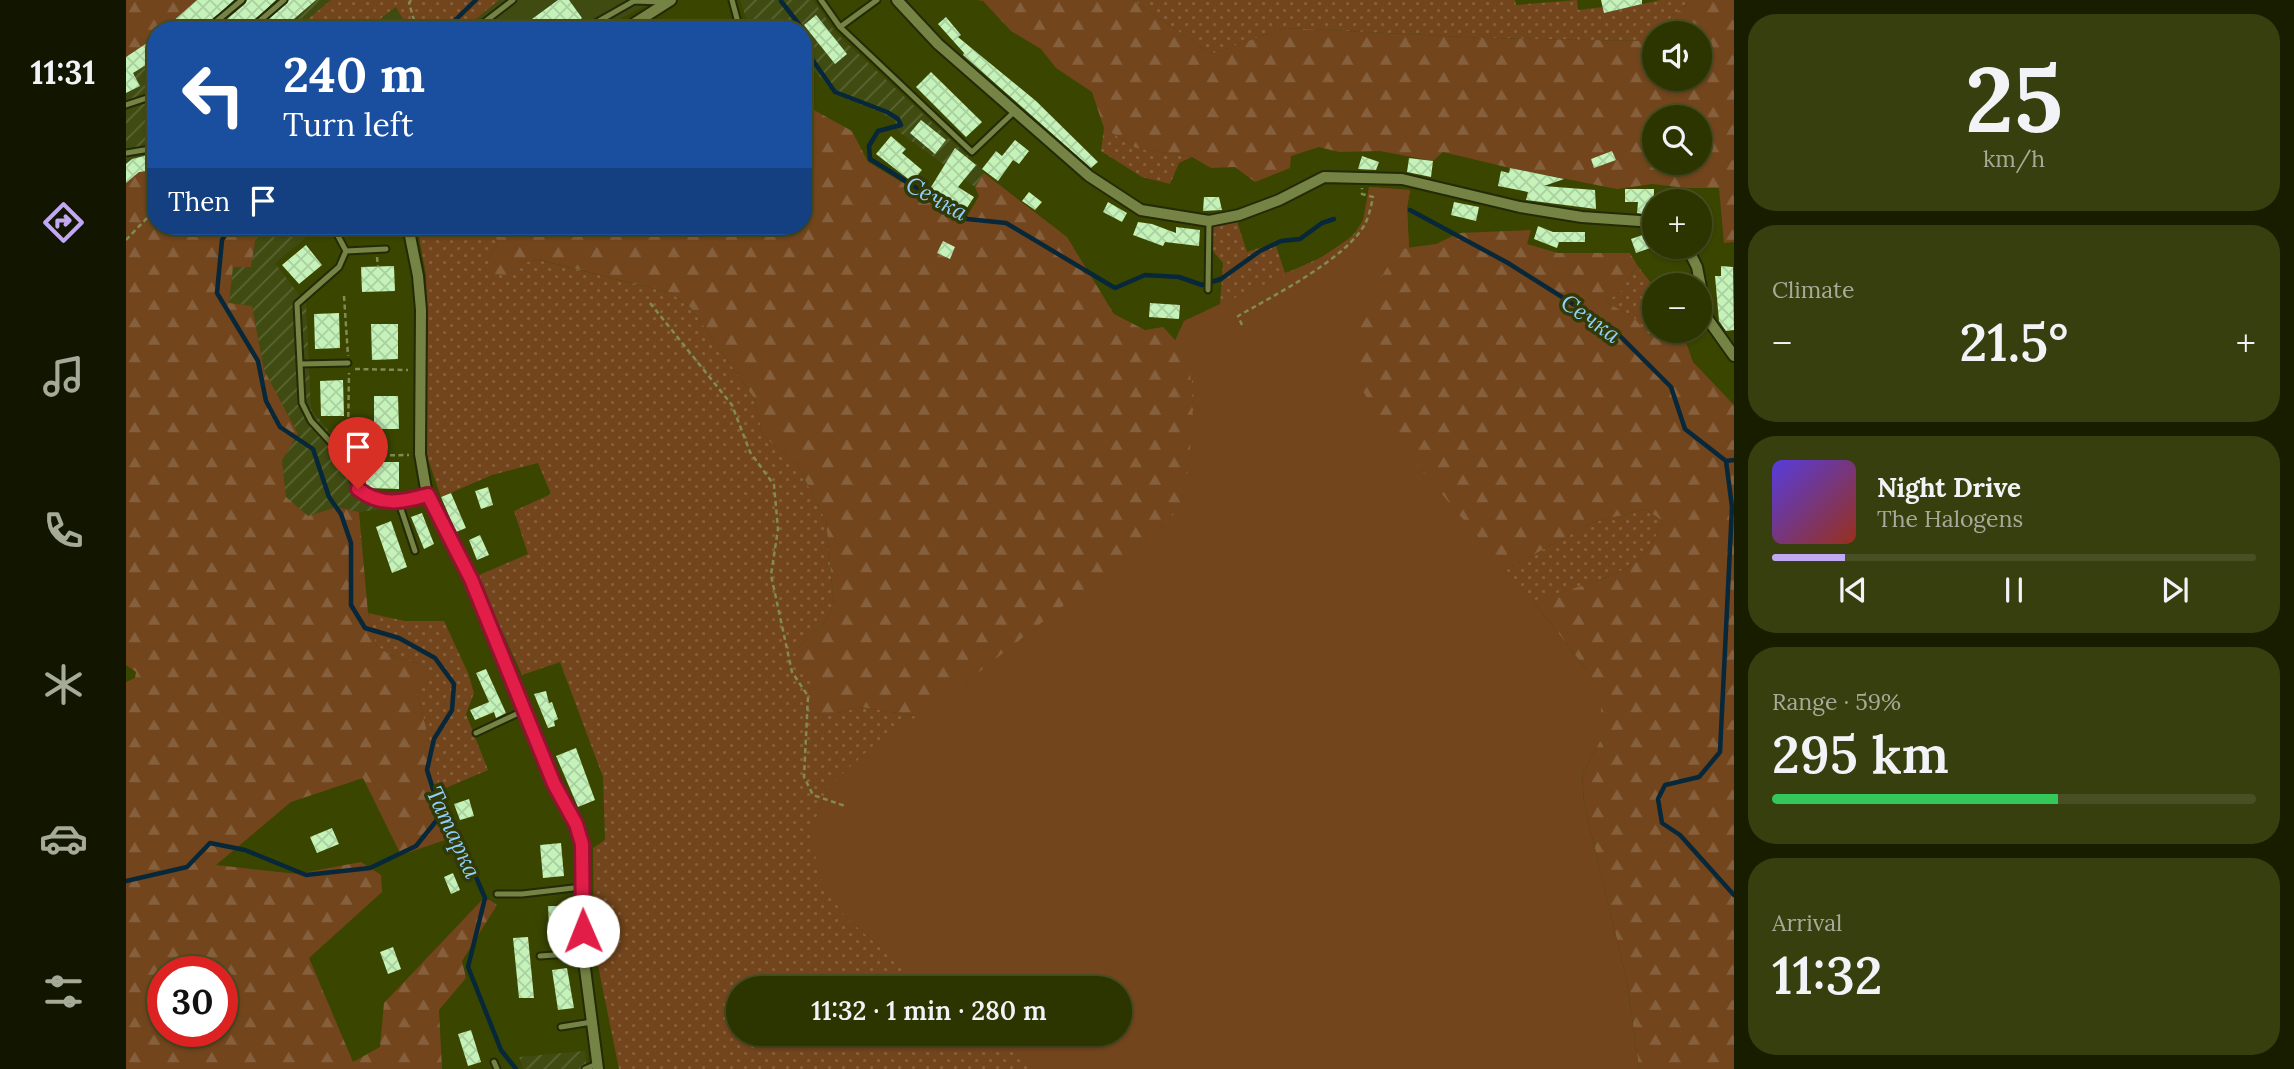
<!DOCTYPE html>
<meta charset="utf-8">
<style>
:root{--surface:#2c3400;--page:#383f0f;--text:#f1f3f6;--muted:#a6aa99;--line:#484f22;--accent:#c2a8f3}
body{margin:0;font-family:Lora,serif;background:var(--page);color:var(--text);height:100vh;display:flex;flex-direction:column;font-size:26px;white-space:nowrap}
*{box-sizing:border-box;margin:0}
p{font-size:23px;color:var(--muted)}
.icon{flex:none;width:38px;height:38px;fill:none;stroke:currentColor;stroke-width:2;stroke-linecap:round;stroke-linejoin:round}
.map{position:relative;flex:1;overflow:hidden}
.side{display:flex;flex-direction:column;gap:14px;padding:14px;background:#181d00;width:560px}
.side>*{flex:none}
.top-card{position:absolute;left:21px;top:21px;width:665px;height:214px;border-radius:28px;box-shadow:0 2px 5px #0004,0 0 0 2px var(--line);background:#1a4fa0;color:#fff;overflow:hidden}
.controls{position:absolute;left:1516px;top:21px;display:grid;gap:14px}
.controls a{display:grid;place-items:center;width:70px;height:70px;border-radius:50%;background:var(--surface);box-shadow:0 2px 5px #0004,0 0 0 2px var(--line);font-size:35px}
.speed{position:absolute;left:21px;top:956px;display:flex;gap:14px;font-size:35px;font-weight:700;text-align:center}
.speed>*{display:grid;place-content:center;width:91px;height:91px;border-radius:50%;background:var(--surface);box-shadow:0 2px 5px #0004,0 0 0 2px var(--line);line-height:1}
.speed .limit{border:10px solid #d22;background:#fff;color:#111}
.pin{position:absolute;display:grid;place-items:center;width:60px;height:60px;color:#fff;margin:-72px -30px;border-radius:50% 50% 50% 0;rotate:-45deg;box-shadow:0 0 7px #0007}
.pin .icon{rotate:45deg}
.me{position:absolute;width:77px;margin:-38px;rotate:359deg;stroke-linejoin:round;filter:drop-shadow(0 0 5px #0008)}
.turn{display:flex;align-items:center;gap:24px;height:147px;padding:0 21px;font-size:32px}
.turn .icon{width:91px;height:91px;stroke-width:2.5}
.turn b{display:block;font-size:49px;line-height:60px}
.then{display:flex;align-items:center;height:66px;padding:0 21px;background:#0003;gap:14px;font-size:26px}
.big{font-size:52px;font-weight:600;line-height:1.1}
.side .tile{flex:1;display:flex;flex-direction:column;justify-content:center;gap:10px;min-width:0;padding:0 24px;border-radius:28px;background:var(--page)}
.side .dial{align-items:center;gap:0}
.dial b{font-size:91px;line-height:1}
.song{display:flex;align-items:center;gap:21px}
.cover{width:84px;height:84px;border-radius:10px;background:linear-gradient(135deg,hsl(250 70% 55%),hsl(10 70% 35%))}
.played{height:7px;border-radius:4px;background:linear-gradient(90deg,var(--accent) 15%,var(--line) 15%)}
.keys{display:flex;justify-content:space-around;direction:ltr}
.heat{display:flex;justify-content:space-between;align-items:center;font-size:38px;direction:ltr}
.charge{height:10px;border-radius:5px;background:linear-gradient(90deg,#34c759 59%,var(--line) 0)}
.trip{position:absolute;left:600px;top:976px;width:406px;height:70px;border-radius:35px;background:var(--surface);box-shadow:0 2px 5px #0004,0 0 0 2px var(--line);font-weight:600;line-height:70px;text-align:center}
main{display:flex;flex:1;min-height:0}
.tabs{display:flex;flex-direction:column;width:126px;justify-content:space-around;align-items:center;background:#121500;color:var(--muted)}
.tabs .icon{width:49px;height:49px}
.tabs .on{color:var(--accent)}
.tabs b{font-size:32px;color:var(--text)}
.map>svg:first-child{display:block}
</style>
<main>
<nav class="tabs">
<b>11:31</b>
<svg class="icon on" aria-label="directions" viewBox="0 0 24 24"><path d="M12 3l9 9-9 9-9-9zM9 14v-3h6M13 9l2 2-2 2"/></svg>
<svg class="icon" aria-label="music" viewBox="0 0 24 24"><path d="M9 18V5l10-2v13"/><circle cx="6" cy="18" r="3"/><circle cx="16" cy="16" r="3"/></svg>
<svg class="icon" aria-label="phone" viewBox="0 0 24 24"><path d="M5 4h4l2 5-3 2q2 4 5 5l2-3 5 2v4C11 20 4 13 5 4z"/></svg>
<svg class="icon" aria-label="climate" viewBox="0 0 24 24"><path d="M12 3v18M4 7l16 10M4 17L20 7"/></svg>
<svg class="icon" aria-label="car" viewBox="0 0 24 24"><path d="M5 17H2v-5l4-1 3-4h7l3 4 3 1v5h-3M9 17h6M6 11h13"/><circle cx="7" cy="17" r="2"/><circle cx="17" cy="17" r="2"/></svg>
<svg class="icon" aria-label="filters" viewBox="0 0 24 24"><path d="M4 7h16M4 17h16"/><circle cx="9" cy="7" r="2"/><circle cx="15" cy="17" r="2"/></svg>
</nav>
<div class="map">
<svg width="1608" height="1069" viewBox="0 0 1608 1069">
<defs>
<pattern id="industrial-furrows" width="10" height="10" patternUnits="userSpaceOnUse" patternTransform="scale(1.75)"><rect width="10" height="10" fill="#404b12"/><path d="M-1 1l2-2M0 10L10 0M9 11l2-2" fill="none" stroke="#5b6533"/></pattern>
<pattern id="grass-dots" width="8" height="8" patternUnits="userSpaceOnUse" patternTransform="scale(1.75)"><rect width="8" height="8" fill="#72451c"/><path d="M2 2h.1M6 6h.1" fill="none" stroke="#86603c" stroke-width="1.8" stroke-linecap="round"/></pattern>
<pattern id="forest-firs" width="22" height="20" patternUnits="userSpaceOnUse" patternTransform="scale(1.75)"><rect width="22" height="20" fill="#72451c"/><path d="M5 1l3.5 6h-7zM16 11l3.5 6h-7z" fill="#86603c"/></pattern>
<pattern id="building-cross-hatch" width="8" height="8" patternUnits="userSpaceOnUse" patternTransform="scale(1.75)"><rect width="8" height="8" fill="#c4f2b9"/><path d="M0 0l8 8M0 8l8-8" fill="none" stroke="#aad0a0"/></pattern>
</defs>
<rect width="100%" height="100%" fill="#3a4500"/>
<path fill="#404b12" d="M363,0H530L473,30H331Z
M271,7L278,21L275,30H246L245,26Z"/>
<path fill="url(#industrial-furrows)" d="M71,0H205L169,30H37Z
M614,0H687L710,33L856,169L858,173L849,187L773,132L769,121L754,112L710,95L685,67L677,76V30H624Z
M30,37V170L0,183V57Z
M135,226H224V229L194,238L184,234L149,263L180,304L185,409L214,445L235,486L264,508L233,512L211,507L182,516L160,498L156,460L172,434L138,370L126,306L103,303L107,267H125L131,229Z
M459,1051L461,1069H397L393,1057Z"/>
<path fill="url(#grass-dots)" d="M205,0H373L336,30H275L278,21L270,7L245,26L246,30H169Z
M1007,0H1389L1390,5L1451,0L1452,10L1477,7L1478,13L1534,0H1565L1518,41L1359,38L1159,28L1085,54Z
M978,128L1010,148L1066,157L1053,163L1044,184L1016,177L975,151Z
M1243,187L1284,190L1281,208L1283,248L1273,249L1380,570L1465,523L1519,509L1537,521C1531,535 1522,553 1510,562C1480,582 1441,589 1408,602L1513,1069L1129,920L977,989H612V1034H994L1047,1069H493L468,946L467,848L479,840L477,777L434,662L396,675L351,576L402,554L388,511L425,494L412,463L366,475L315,497L301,456L299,391L302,339L300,275L291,226H368L371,243L363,259L382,275L398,262L413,260L545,293L565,308L628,398L637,436L671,464L700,521L708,605L700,621L670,650L688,686V713L699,716L735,707L789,716L1063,355L1049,341L1058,321L1094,304L1097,263L1086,250V228L1089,225L1111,221L1121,252L1149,243L1159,273C1184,263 1225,247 1237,220C1241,210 1242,198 1243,187Z
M1511,265L1528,287V329L1523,335L1507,317L1480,302L1495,291Z
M242,613L279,621H318L342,673L348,693L340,714L362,770L315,790L291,691L293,664L263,654L250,645Z"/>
<path fill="url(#forest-firs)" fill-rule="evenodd" d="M0,0H71L37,30H30V37L0,57Z
M851,0H1007L1085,54L1159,28L1359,38L1518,41L1565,0H1608V242L1598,243L1593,188H1561L1526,184L1491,189L1384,168L1317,152L1307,161L1254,151L1213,152L1193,147L1165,156L1164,168L1129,182L1109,167L1085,168L1066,157L1010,148L978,128L966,92L930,68L915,49L885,31L857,1ZM1528,33H1573V79H1528ZM1528,117H1573V163H1528Z
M677,104L726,131L742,162L839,220L853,196L849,187L858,173L941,237L988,314L1019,330L1037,327L1063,355L1067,418L1063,462L1054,504L1034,530L829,691L789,716L735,707L699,716L688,713V686L669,663L670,650L700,621L708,605L700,521L671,464L637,436L628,398L565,308L545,293L414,260L398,262L383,275L367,274L363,259L371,243L368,226H677Z
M30,170V226H135L131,229L125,267H107L103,303L126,306L138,370L172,434L156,460L160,497L182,516L211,507L233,512L242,613L250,645L263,654L293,664L300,676L291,691L315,789L331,836L275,855L237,778L165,802L90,865L171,874L235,862L255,875L256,892L183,958L227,1062L254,1047L258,1003L356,900H364L371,905L336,961L340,978L313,1010L316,1069H0V682L9,678L10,672L0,665V183L13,172ZM37,971H96V1031H37Z
M1405,230L1401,244L1432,253H1504L1511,265L1495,291L1480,302L1507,317L1523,335L1528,329V331H1556L1567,362L1608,405V1069H1513L1501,982L1458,803L1456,774L1475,739L1463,673L1407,601C1441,589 1480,582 1510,562C1522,553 1531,535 1537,521L1519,509L1465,523L1380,570C1342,525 1304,481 1268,435C1255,418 1234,398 1230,377C1221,336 1251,281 1273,249L1310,244L1333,233Z"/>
<path fill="#72451c" d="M1243,187L1284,190L1281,208L1283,248L1273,249L1257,272L1237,319L1229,347L1230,379L1245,405L1308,486L1407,601L1463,673L1475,702V739L1456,774L1458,803L1501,982L1513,1069H908L866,1034H994V989H802L718,916L694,877L684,832L703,786L749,744L829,691L1034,530C1040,522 1050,513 1054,504C1065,481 1072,381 1064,357C1062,351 1054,346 1049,341L1058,321L1190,261L1228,235L1237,220Z"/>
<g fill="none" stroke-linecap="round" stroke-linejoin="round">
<path stroke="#07273a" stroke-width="4.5" d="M655,1L679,32V49L709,92L761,112L772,119L775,125L752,131L743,146L744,159L841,219L880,223L989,288L1019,275L1053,277L1076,285L1095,279L1134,251L1155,241L1174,239L1196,223L1208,219
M319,30L350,0
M1284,210L1382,263L1487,329L1545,387L1559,429L1600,461L1608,460
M108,226H105L96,240L91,293L132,361L140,401L154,427L187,449L203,497L215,514L225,543V605L239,628L273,638L309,658L328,684L326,710L308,739L301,770L315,815L344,863L359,898L342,967L375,1050L390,1069
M1600,461L1606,507L1594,752L1573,777L1539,785L1532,799L1536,823L1554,835L1608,895
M0,881L61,867L84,843L119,850L180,875L244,868L290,846L315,815"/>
</g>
<path fill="url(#building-cross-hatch)" d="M71,0H108L75,30H37Z
M121,0H150L118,30H88L119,4Z
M163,0H190L155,30H131Z
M432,0H443L456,18L441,30H391Z
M1475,0H1516V4L1478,13Z
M690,15L721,54L709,64L678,25Z
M820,17L835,35L832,37L910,101L972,162L965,168L837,55L838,53L812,24Z
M30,37V59L7,73L14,86L0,93V57Z
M805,72L856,122L840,137L790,87Z
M795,120L820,140L809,154L784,133Z
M765,136L780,149L776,153L796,170L786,182L750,154Z
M889,140L903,151L893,164L887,160L872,181L856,169L870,151L876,156Z
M829,148L850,165L832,187L848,197L837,214L802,192Z
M1486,151L1490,160L1468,168L1465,159Z
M30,153V170L13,172L0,183V164L6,159Z
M1236,156L1253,162L1250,170L1232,169Z
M1283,158L1307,161L1305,177L1281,172Z
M1384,168L1438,179L1418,186L1469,190L1470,209L1400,200L1402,192L1372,186L1375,171L1383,173Z
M1499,189H1528V216L1511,213L1512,202H1499Z
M903,192L916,202L909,210L896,201Z
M1078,197H1093L1096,210L1077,211Z
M982,202L1001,213L996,222L977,212Z
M1328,202L1353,207L1350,221L1325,215Z
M1012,222L1026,224L1050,233V227L1074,230L1073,246L1039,242L1037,246L1007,235Z
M234,226H267V236L234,237Z
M1412,226L1427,232H1459V242H1433L1431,248L1408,239Z
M1522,233L1527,247L1510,253L1505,239Z
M817,241L829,247L824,259L811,253Z
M180,245L196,265L173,284L156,265Z
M268,266L269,291L236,292L235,267Z
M1595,266L1607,267L1608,330L1600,331L1593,321L1589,276H1595Z
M1024,303L1054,305L1053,319L1023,317Z
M213,313L214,348L189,349L188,314Z
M245,324H272V359L246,360Z
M217,380L218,416H195L194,381Z
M248,396H272L273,429H248Z
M239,462H273V489L240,488Z
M362,487L367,505L355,509L349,491Z
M325,493L340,528L330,532L315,497Z
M296,513L308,544L298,549L285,517Z
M265,521L281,567L266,573L250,527Z
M354,535L363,555L351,560L343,540Z
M360,669L380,713L370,718L368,712L349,720L344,710L363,702L350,673Z
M420,691L423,703L426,702L432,719L428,721L429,726L422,728L408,694Z
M450,748L469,800L452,807L430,756Z
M343,799L348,816L334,820L328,804Z
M206,828L213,844L191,853L184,837Z
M435,843L438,876L417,878L414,845Z
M327,873L334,890L325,894L318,877Z
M422,906H440L442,943L424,944Z
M402,937L408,998H393L387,938Z
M267,947L275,969L262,974L254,952Z
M441,968L448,1008L432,1010L426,970Z
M345,1030L355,1062L342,1066L332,1034Z"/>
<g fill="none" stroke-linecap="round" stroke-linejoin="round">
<g stroke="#232a08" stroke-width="9">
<path id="service" d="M606,0L614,30
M695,0L714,27L846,152L889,111
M714,27L751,0
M80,30L116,0
M123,30L158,0
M348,30L387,0
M457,30L508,1L537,2
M29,95L25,69L30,65
M0,105L30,95
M0,153L30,148
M212,236L220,251
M260,249L220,251L213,267L171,304L176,403L185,421L210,448L232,489L241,496L273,503L301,495
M1082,290L1083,221
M175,364L222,363
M273,503L289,551
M350,733L399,710
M371,894H396L456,887
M414,956L457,953
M435,1027L466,1022
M368,1062L371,1069
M459,1069L471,1064"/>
</g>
<g stroke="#232a08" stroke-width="14">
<path id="minor" d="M771,0L812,44L963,176L1015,210L1083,221L1113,215L1153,200L1198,177L1276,179L1394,207L1456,217L1514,221L1528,224
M498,30L545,0
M282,226L292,276L295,310L294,454L301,495L345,579L428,784L450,824L456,844L457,953L472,1069
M1561,247L1571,267L1581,318L1608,356"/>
</g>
<path stroke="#818b55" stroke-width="2.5" stroke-dasharray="5 3.5" stroke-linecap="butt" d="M285,0L283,3L291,30
M0,240L20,219L30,214
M251,257L252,267
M218,296L222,356
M524,303L606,405L624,452L648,485L652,529L645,575L666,672L682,696L678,777L687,795L719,806
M1116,325L1112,316C1147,296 1220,259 1239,224C1243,216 1245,206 1247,197L1236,194V188
M229,369L282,370
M222,434L223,373
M230,456L283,455"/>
<use href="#service" stroke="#758344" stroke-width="5"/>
<use href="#minor" stroke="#758344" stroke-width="10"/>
</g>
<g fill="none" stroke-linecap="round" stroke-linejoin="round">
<g stroke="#92132f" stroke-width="18">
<path id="route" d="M232,489C255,507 276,502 302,495L345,579L428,784L450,824L456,844L457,931"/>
</g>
<use href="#route" stroke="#e11d48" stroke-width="12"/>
</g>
<g text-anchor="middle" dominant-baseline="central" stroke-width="7" stroke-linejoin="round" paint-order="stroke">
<g font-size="23" font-style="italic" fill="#8fd0fd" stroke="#313a07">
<text transform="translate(811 198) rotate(29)">Сечка</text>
<text transform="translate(1465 318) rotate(35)">Сечка</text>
<text transform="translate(328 832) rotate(65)">Татарка</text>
</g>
</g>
</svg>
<div class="controls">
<a><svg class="icon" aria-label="sound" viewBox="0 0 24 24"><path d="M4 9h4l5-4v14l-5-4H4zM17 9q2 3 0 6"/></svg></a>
<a><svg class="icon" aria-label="search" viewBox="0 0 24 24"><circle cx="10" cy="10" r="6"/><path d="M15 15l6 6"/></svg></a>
<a>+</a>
<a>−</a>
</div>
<div class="speed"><div class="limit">30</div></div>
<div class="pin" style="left:232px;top:489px;background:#d93025"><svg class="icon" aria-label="arrive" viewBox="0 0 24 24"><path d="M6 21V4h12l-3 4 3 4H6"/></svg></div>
<svg class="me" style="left:457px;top:931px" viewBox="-20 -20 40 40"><circle r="19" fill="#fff"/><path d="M0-13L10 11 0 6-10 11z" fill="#e11d48"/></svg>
<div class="trip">11:32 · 1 min · 280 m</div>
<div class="top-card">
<div class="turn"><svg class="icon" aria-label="left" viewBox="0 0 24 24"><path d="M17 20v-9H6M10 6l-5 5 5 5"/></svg><div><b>240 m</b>Turn left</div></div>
<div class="then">Then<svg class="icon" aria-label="arrive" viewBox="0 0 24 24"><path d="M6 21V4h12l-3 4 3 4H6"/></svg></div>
</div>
</div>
<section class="side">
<div class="tile dial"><b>25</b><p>km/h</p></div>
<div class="tile"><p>Climate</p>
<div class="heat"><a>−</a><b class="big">21.5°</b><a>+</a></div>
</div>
<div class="tile">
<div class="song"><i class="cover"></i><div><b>Night Drive</b><p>The Halogens</p></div></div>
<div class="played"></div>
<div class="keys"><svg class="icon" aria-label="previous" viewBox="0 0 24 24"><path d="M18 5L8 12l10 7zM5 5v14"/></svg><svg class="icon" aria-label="pause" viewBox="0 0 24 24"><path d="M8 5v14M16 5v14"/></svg><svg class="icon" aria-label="next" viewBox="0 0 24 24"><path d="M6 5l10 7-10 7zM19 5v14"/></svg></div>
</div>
<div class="tile"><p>Range · 59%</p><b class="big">295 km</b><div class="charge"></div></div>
<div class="tile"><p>Arrival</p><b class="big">11:32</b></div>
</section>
</main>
